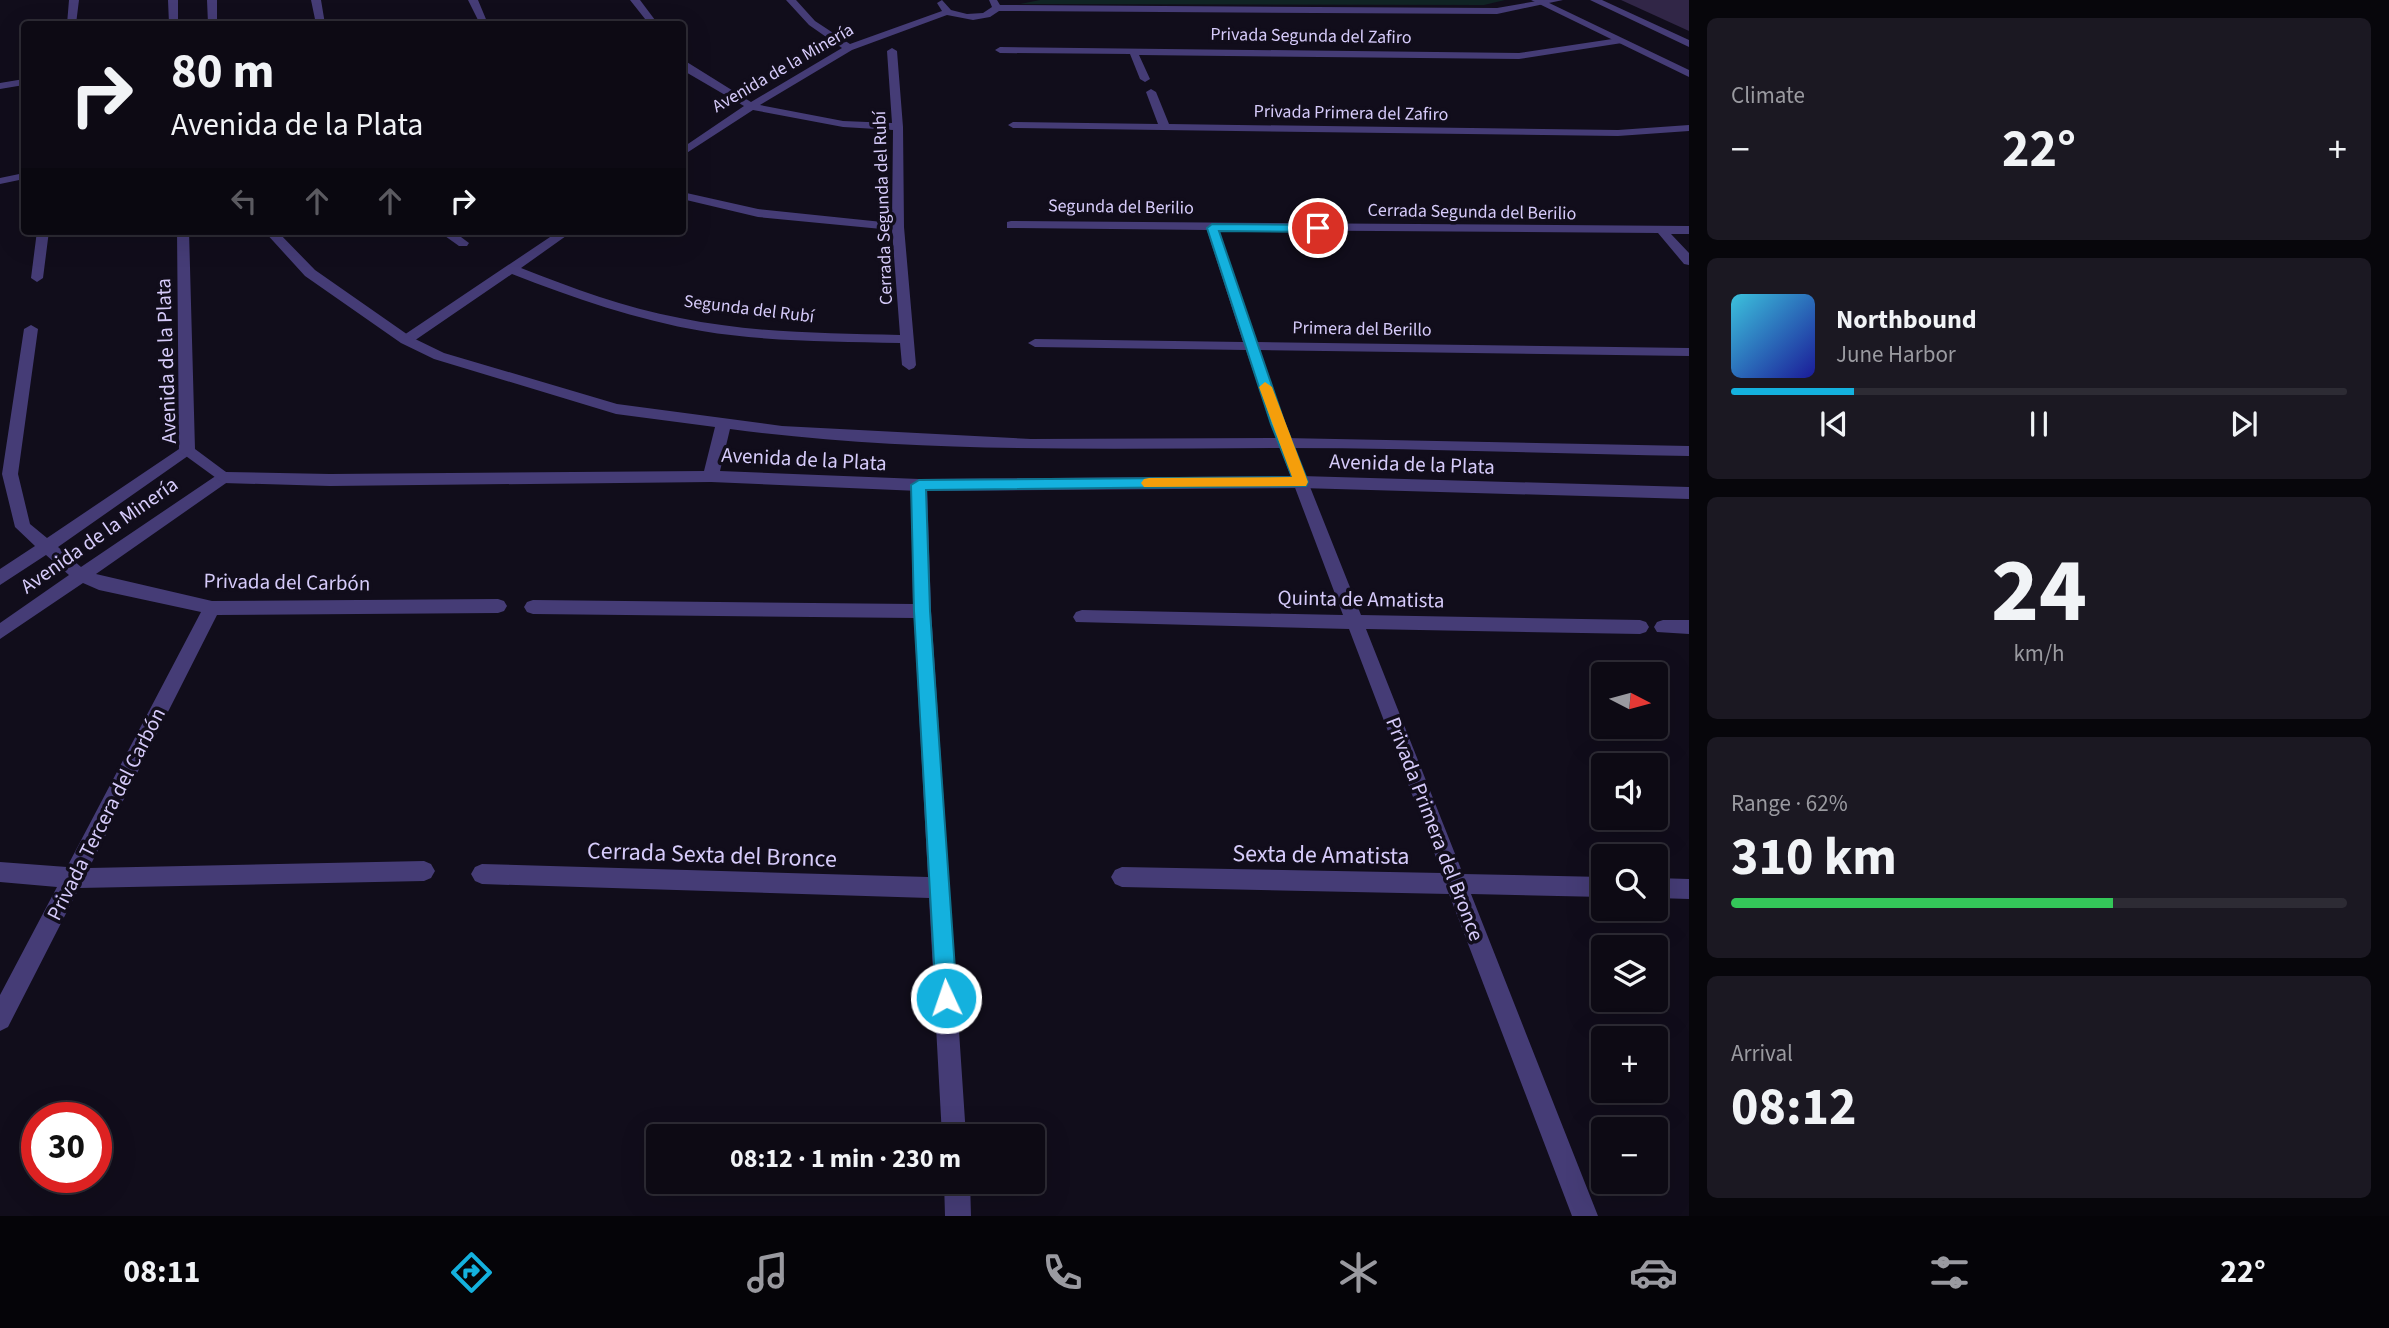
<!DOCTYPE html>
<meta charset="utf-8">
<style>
:root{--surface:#0d0a14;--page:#1b1822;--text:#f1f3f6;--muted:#9a9aa0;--line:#2d2b34;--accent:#14b1de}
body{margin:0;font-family:"Source Sans 3",sans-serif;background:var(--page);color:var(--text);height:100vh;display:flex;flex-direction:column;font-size:26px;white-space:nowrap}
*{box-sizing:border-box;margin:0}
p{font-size:23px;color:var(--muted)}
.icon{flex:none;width:38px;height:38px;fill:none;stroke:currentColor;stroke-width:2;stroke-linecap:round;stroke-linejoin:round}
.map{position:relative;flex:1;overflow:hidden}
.drawer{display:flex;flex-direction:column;gap:18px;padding:18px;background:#07060b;width:700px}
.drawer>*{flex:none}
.hud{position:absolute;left:21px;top:21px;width:665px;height:214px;border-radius:7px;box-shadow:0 7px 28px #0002,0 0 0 2px var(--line);background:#0d0a14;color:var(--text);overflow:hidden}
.needle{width:46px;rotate:96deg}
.tools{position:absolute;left:1591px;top:662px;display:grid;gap:14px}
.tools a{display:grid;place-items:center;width:77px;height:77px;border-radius:7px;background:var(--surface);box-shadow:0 7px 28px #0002,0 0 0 2px var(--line);font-size:35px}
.speed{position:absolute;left:21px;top:1102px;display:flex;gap:14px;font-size:35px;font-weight:700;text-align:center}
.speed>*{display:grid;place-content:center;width:91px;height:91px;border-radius:50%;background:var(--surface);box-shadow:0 7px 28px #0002,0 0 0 2px var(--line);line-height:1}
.speed .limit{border:10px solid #d22;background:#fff;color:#111}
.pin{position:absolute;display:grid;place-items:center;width:60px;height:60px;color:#fff;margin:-30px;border:4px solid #fff;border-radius:50%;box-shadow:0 2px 7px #0007}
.me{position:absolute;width:77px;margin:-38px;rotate:357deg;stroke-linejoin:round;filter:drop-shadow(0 0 5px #0008)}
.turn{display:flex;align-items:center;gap:24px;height:147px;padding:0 35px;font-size:32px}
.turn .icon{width:91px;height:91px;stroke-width:2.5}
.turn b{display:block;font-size:49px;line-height:60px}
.lanes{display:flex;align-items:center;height:66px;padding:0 35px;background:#0003;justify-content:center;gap:35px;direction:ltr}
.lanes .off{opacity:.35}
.big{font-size:52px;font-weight:700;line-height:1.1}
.drawer .card{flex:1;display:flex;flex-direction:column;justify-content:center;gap:10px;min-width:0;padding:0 24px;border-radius:10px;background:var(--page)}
.drawer .dial{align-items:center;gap:0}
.dial b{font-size:91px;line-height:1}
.song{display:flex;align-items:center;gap:21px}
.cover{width:84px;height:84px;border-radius:10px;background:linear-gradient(135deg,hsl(190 70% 55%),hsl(240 70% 35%))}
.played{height:7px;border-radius:4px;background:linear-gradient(90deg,var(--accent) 20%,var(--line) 20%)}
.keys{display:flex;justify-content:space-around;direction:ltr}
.heat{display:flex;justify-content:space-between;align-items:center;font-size:38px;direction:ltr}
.charge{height:10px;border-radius:5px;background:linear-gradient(90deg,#34c759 62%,var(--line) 0)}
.trip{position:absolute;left:646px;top:1124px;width:399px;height:70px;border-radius:7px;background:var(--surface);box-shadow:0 7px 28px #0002,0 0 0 2px var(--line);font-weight:700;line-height:70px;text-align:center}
.dock{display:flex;height:112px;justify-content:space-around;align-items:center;background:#050408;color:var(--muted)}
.dock .icon{width:49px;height:49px}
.dock .on{color:var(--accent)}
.dock b{font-size:32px;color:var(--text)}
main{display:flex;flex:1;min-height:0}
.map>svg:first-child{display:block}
</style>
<main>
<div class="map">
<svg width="1689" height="1216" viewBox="0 0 1689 1216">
<rect width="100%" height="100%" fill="#110d1b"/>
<path fill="#102324" d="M1040,0H1505L1484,5L1020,4Z"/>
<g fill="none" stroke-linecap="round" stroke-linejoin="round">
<path fill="#453c76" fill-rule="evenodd" d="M69,0H79L76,24H67Z
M311,0H321L325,24H316Z
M468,0H478L488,24H480Z
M630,0H640L658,24H649Z
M786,0H796L815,21L850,44L942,11L937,3L942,0L951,10L967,14L983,13L992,7L989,0H997L1000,5L1497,8L1543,0H1563L1497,14L999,11L990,17L973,20L947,15L852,50L760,105L843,121L892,123L887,51L892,48L897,51L903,127L904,227L916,365L914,368L909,370L902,365L900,343C834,341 767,342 702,331C637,320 574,298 512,274L411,343H401V337L559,231H573L521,268C572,288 625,308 680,318C752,333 826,333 900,335L892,230L758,217L682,199V192L758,209L892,223L893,130L843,127L753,110L682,156V148L744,106L684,71L682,59L751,102L842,48L809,25Z
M1619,38L1624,41L1622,43L1519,59L1139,55L1150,79L1145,82L1140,79L1130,54L1000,53L995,50L1000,47L1519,53Z
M24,79V85L0,89V83Z
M1151,89L1156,92L1169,124L1618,130L1689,125V131L1618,136L1013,128L1008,125L1013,122L1158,124L1146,92Z
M24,173V179L0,184V178Z
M1011,221L1689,226V234H1671L1689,253V265L1684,264L1658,233L1219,230L1257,342L1689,348V356L1260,350L1285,424L1361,615L1640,620L1646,622L1649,627L1646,632L1640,634L1366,629L1463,874L1603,877V897L1471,894L1598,1216H1572L1449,894L1122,887L1115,884L1111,877L1115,870L1122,867L1442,873L1349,629L1076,622L1073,617L1076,612L1082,610L1343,615L1271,424L1246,350L1035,347L1028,343L1035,339L1243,342L1207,230L1007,228V222Z
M37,231H49L43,278L37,282L31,278Z
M438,231H453L469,243L467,246H459Z
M31,325L38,329L18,474L30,524L47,538L182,447H192L195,451L58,547L81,567L223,471L229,473L231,477L229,481L96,574L212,601L498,599L504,601L507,606L504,611L498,613L217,615L89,868L424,861L431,864L435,871L431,878L424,881L79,888L8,1027L0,1031V995L57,887L0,882V862L67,867L201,612L99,590L83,583L0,639V623L69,575L46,555L0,585V569L35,546L15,527L2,474L24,329Z
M919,479L927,485L931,611L966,1136H942L929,898L482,884L475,881L471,874L475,867L482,864L928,877L914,618L533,614L527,612L524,607L527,602L533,600L913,604L911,485Z
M1663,620H1689V634L1657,632L1654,627L1657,622Z
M1656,878L1689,879V899L1656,898Z
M944,1181H970L971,1216H945Z"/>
<path fill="#453c76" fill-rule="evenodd" d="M168,0H178V24H169Z
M207,0H217V24H208Z
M1531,0H1543L1689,70V77Z
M1590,0H1602L1689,40V47Z
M177,231H189L195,449L226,472L330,474L704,471L715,427L616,414L434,359L401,343L305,276L264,231H277L315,270L411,337L444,353L617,404L782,426L1031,439L1285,438L1689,446V456C1553,454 1417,448 1281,448C1097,449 912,453 730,429L720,471L919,479L1301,476L1689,487V499L1301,488L919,491L711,482L330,486L223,483L179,451Z"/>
</g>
<path fill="#312647" d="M1621,0H1689V31Z"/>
<path fill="#14b1de" stroke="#0d7390" stroke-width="2" d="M1212,224L1318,225L1324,228L1318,232L1219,231L1285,424L1308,482L1306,486L926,490L930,611L957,998L954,1005L946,1008L939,1005L936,998L914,611L911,485L919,480L1292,477L1271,424L1207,228Z"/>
<path fill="#f59e0b" d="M1265,382L1272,387L1308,482L1306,486L1144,487L1141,483L1144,479L1149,478L1292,477L1259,387Z"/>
<g text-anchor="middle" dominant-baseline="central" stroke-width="7" stroke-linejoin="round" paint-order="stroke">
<g font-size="18" fill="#d6cbfa" stroke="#110d1b">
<text transform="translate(1311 36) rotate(1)">Privada Segunda del Zafiro</text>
<text transform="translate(783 68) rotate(-30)">Avenida de la Minería</text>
<text transform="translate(1351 113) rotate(1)">Privada Primera del Zafiro</text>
<text transform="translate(1121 207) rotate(1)">Segunda del Berilio</text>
<text transform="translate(883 208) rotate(-92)">Cerrada Segunda del Rubí</text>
<text transform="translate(1472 212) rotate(1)">Cerrada Segunda del Berilio</text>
<text transform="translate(749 309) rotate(7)">Segunda del Rubí</text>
<text transform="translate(1362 329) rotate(1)">Primera del Berillo</text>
</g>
<g font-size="21" fill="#d6cbfa" stroke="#110d1b">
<text transform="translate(166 361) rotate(-92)">Avenida de la Plata</text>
<text transform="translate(804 459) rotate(3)">Avenida de la Plata</text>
<text transform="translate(1412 464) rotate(2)">Avenida de la Plata</text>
<text transform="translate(99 535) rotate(-35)">Avenida de la Minería</text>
<text transform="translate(287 582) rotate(1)">Privada del Carbón</text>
<text transform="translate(1361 599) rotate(1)">Quinta de Amatista</text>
<text transform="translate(106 814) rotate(-63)">Privada Tercera del Carbón</text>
<text transform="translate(1435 829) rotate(69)">Privada Primera del Bronce</text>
</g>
<g font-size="24" fill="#d6cbfa" stroke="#110d1b">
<text transform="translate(712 855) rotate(2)">Cerrada Sexta del Bronce</text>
<text transform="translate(1321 855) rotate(1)">Sexta de Amatista</text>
</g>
</g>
</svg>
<div class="tools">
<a><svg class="needle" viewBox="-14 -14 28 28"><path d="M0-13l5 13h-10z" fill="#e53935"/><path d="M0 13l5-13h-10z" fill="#9a9aa0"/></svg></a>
<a><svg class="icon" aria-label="sound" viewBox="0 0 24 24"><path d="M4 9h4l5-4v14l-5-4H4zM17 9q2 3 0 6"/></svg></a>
<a><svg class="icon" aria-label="search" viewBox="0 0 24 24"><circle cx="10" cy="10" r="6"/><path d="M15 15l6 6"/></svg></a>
<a><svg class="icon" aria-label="layers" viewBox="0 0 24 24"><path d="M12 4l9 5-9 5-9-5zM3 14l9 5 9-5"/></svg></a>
<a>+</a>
<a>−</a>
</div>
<div class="speed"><div class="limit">30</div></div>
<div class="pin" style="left:1318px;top:228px;background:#d93025"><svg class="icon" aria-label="arrive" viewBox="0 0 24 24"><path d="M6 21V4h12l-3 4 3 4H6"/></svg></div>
<svg class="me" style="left:946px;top:998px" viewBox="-20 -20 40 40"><circle r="17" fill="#14b1de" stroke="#fff" stroke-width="3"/><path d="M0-11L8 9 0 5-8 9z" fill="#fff"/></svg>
<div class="trip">08:12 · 1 min · 230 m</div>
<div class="hud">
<div class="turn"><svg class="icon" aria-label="right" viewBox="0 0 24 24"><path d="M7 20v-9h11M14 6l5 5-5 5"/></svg><div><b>80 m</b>Avenida de la Plata</div></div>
<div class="lanes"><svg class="icon off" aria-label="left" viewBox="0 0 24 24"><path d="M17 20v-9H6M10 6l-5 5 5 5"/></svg><svg class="icon off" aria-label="ahead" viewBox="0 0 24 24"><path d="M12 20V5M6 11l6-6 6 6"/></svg><svg class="icon off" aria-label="ahead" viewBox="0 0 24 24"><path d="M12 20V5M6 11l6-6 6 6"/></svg><svg class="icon" aria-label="right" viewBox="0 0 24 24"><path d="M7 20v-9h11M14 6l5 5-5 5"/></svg></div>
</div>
</div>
<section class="drawer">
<div class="card"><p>Climate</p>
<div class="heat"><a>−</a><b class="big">22°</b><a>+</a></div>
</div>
<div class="card">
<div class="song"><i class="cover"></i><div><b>Northbound</b><p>June Harbor</p></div></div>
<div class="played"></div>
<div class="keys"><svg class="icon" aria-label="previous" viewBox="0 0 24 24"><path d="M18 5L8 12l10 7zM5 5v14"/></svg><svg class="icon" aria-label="pause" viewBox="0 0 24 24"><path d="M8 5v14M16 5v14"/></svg><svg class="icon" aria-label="next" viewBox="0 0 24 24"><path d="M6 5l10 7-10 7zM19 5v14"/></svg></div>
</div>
<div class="card dial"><b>24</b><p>km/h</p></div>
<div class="card"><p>Range · 62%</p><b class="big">310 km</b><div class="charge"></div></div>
<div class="card"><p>Arrival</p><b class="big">08:12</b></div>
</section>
</main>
<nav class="dock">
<b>08:11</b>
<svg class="icon on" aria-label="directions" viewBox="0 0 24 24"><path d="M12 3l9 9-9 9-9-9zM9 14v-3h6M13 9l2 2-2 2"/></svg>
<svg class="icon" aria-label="music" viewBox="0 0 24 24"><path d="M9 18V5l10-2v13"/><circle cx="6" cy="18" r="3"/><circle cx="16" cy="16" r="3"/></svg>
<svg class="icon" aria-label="phone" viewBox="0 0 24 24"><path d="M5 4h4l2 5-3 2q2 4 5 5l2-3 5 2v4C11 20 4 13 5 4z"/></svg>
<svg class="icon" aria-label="climate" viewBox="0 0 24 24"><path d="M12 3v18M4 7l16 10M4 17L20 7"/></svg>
<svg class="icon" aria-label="car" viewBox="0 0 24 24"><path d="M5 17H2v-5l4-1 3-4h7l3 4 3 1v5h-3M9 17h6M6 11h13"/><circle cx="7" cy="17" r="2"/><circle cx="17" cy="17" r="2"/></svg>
<svg class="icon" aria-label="filters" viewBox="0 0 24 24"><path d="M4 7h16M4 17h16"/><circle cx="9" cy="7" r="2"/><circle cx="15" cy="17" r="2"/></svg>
<b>22°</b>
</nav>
